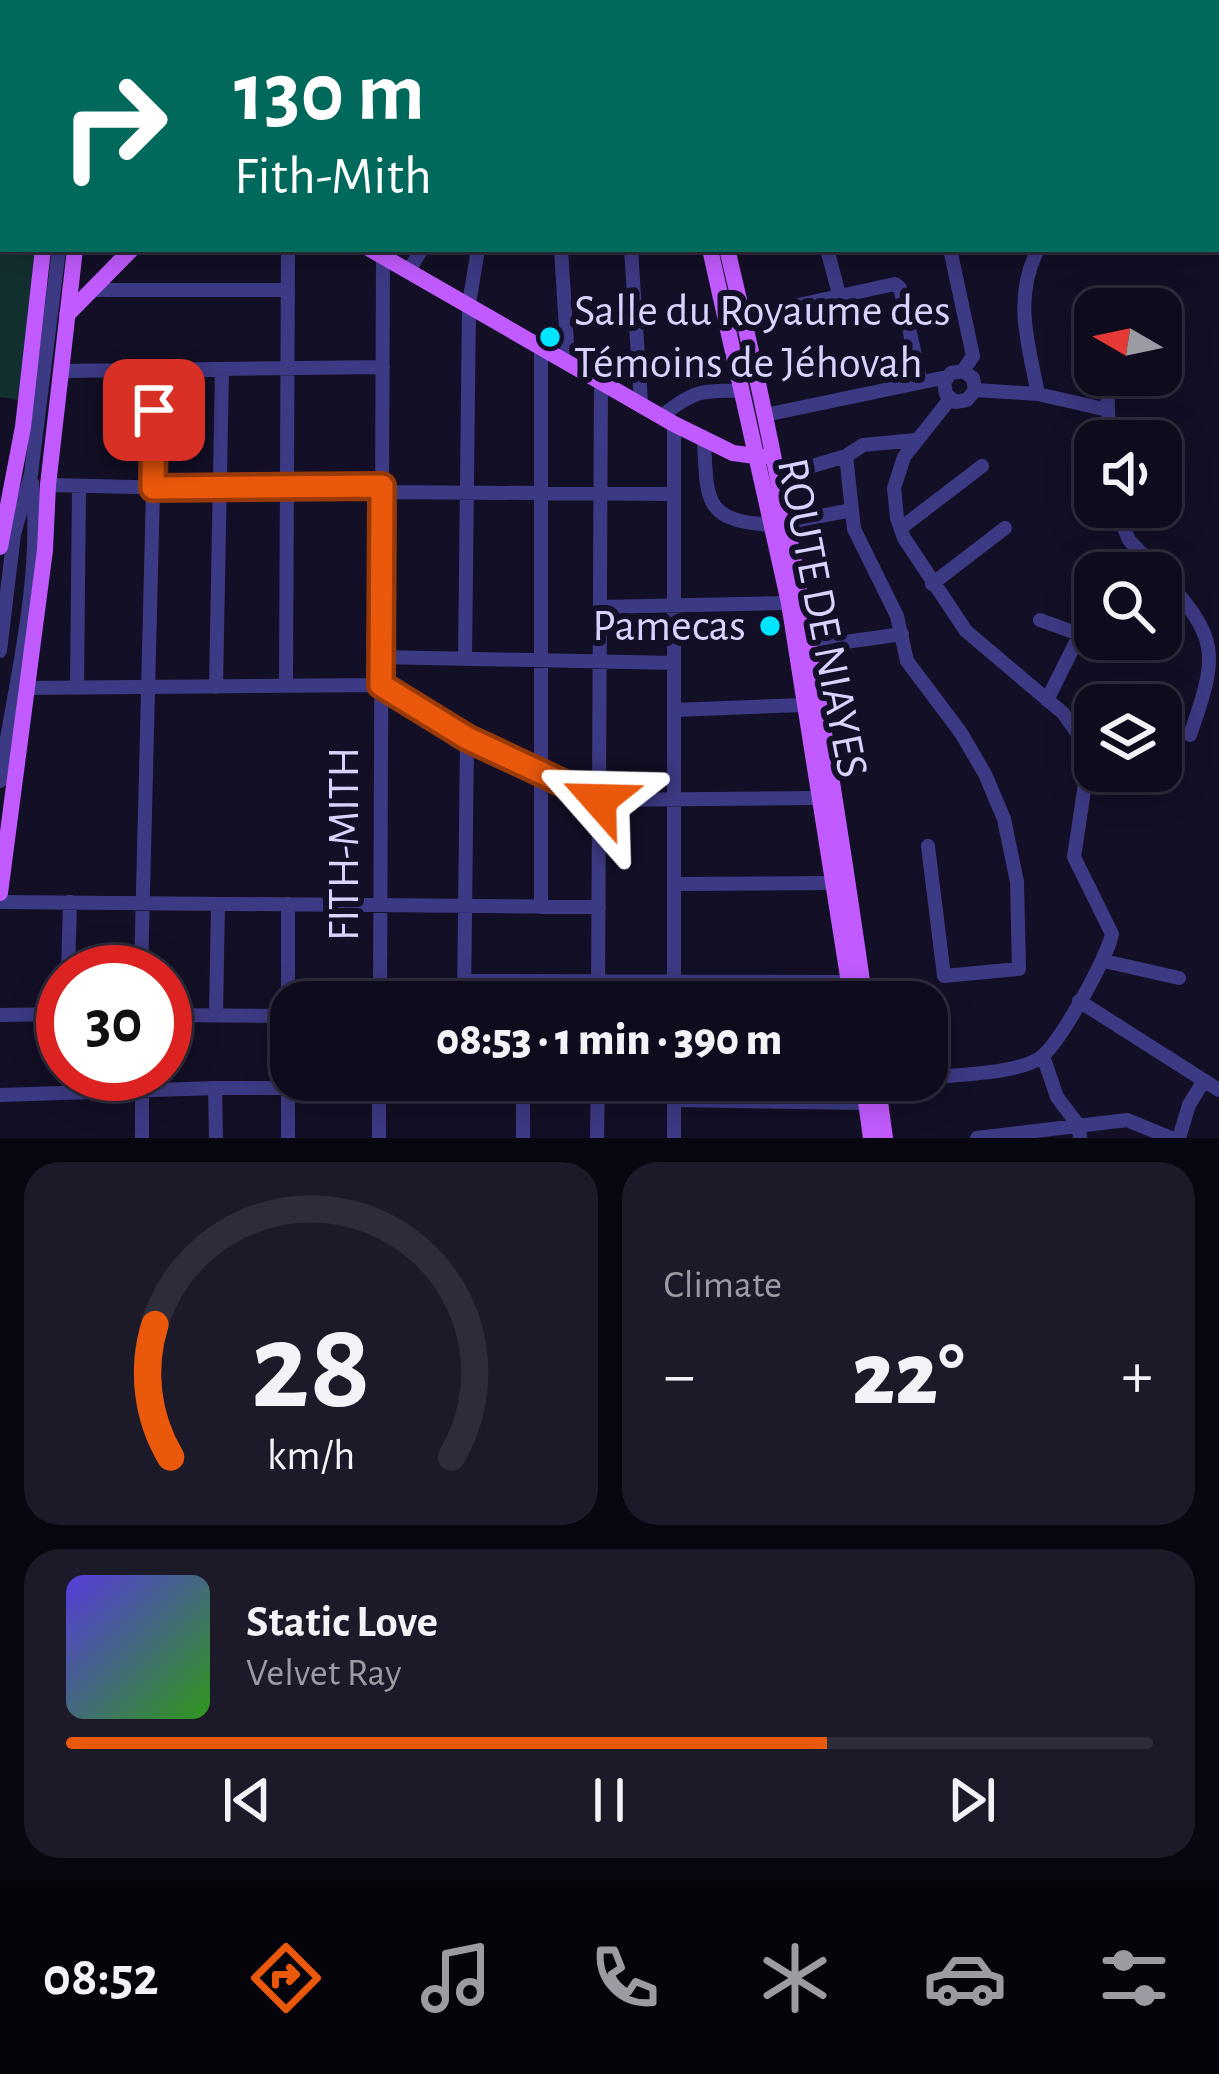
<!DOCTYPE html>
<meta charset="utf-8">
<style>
:root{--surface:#0e0b1c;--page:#1c1929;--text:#f1f3f6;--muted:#9b9ba3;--line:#2e2b3b;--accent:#ea580c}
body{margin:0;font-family:"Alegreya Sans",sans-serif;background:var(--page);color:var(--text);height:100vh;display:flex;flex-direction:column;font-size:45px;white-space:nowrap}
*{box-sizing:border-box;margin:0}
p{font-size:39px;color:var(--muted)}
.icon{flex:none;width:66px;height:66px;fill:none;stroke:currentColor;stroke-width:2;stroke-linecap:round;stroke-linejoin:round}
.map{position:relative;height:1138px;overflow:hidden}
.sheet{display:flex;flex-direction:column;gap:24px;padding:24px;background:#08060f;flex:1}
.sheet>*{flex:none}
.top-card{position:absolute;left:0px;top:0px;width:1221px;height:252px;box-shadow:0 6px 30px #0003,0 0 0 3px var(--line);background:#00695c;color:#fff;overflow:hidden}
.needle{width:78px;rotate:279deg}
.fabs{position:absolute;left:1074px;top:288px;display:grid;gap:24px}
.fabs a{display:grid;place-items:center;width:108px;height:108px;border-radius:24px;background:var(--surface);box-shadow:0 6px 30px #0003,0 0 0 3px var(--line);font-size:60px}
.speed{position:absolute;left:36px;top:945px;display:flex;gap:24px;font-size:60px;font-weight:700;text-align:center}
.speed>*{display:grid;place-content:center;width:156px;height:156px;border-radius:50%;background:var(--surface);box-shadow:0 6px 30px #0003,0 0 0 3px var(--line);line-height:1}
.speed .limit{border:18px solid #d22;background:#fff;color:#111}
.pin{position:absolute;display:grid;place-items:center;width:102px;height:102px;color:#fff;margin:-51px;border-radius:24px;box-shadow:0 6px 18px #0006}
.me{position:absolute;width:132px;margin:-66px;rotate:295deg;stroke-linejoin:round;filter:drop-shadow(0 0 9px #0008)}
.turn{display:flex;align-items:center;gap:42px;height:252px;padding:0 36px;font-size:54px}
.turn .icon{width:156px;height:156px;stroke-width:2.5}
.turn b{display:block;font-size:84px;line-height:102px}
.big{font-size:90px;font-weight:800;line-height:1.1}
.sheet .widget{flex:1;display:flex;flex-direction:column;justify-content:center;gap:18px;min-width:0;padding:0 42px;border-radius:36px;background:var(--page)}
.sheet .dial{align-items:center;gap:0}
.dial svg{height:312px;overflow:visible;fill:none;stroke:var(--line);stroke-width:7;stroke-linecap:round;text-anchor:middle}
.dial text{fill:var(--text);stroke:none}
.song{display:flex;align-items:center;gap:36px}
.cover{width:144px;height:144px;border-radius:18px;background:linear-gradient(135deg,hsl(250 70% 55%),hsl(110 70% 35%))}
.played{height:12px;border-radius:6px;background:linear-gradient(90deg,var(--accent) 70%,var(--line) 70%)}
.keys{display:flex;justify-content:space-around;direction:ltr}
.heat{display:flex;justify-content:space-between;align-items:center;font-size:66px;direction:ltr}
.sheet .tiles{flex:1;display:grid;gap:24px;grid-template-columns:1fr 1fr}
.widget:last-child{grid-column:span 2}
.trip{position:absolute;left:270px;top:981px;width:678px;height:120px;border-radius:36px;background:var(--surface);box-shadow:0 6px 30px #0003,0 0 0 3px var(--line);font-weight:800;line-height:120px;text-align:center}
.tab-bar{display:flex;height:192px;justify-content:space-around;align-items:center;background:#06040b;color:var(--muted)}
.tab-bar .icon{width:84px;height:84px}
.tab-bar .current{color:var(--accent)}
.tab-bar b{font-size:54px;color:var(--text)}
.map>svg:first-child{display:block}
</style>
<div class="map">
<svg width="1219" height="1138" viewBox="0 0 1219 1138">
<rect width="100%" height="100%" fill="#130f26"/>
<path fill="#12302f" d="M0,235L3,249H43L19,400L0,397Z"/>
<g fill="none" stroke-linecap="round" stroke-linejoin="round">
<path stroke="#3d3a85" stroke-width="14" d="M66,0L67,3
M92,0L451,2
M544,0L545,3
M890,3L893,0
M1133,3L1136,0
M0,155L3,157
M561,249L568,360
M631,249L641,403
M827,249L840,298
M950,249L973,356L963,371L951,373L944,382L946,394L955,402L967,400L975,390L973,378L963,371
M1038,249C1013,298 1028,343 1038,394
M409,270L422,249
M96,290H288
M1115,309L1119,296
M743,317L895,284L900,288L921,382
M541,345V907
M61,371L383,367
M1107,375L1108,410
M975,390L1038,394L1108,410L1110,441
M765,415L947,377
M662,416C693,391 701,390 740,391
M704,440C707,503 704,521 773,525
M915,440L863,445L846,456L854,529L897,616L907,661L961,733L985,774L1004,819L1017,882L1019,969L944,976L928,846
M779,476L846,456
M48,485L222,489L382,486
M382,492L674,494
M1115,507L1129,540L1160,573
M789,522L852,510
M901,528L982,466
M1161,574C1219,639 1219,652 1190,735
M932,584L1005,528
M600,607L789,603
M1040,620L1134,654
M810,647L902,634
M0,651L14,534L31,474L59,249
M381,657L674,663
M465,659L469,304L478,249
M286,686L288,249
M77,687L79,487
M216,687L222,369
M24,688L381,685L467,738L599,800L820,798
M1047,700L1079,636
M1122,705L1125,696
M674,710L803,705
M0,781C14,686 43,579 32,483
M674,884L833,883
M0,902L599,907
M288,904V1138
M1104,961L1179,978
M68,972L70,902
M141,972L156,371
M464,981L849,982
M1079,1001L1219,1090
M380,1002L383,255
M464,1002L467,738
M524,1002V981
M598,1002L601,379
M674,1002V424
M0,1015L63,1014
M165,1015L288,1016
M216,1015L218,904
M1043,1056L1057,1097L1079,1126L1080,1138
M142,1074V1138
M927,1078C957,1074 1016,1074 1040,1058C1059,1045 1107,958 1112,934L1074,857L1088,764L1080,737L1063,713L966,631L904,538L897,518L894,488L904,457L950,399
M877,1084L910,1080
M215,1088L216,1138
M0,1095L215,1088L674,1089
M674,1100L866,1103
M774,1102V1080
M379,1138V1080
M523,1138V1085
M597,1138L598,1083
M674,1138V1095
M977,1138L1127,1120L1171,1138
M1179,1138L1189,1105L1203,1082"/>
<path stroke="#c25bff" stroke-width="16" d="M51,0V3
M81,0V3
M653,0L654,3
M674,0V3
M370,249L674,424L733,453L762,457
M710,249L789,603L852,1002
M727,249C788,498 829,749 865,1002
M67,315L132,249
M0,547L23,427L43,249
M0,893L45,550L48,485L75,249
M863,1080L871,1138
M877,1080L885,1138"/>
</g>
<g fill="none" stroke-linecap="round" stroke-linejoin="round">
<g stroke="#983908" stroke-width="30">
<path id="route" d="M154,410L153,488L382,486L381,685L467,738L599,800"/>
</g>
<use href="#route" stroke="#ea580c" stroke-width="21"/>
</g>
<g fill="#00e5ff" stroke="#130f26" stroke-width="4.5">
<circle cx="550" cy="337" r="12"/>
<circle cx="770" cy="626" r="12"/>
</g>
<g text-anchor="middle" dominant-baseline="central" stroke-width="12" stroke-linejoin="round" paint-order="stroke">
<g font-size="45" fill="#d9d4ff" stroke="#130f26" text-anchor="start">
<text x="574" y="311">Salle du Royaume des<tspan x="574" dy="52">Témoins de Jéhovah</tspan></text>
<text x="746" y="626" text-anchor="end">Pamecas</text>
</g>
<g font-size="45" fill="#d9d4ff" stroke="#130f26">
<text transform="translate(822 618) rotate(79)">ROUTE DE NIAYES</text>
<text transform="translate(344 844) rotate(-90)">FITH-MITH</text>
</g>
</g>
</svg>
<div class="fabs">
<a><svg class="needle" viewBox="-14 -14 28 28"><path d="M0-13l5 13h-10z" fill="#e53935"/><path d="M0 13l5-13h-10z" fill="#9b9ba3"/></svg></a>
<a><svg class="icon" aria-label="sound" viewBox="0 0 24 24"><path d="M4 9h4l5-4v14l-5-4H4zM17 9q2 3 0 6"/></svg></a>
<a><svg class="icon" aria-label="search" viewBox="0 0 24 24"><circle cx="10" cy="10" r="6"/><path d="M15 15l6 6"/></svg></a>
<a><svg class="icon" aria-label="layers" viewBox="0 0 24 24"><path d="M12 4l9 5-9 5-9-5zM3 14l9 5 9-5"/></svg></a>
</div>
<div class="speed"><div class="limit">30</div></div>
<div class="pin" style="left:154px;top:410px;background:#d93025"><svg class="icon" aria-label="arrive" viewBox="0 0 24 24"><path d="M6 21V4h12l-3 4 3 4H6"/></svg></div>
<svg class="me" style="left:599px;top:800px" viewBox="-20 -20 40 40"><path d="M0-17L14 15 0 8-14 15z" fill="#ea580c" stroke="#fff" stroke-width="4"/></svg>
<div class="trip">08:53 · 1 min · 390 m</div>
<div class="top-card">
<div class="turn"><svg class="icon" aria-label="right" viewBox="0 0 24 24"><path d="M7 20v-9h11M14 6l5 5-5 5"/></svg><div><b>130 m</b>Fith-Mith</div></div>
</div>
</div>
<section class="sheet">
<div class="tiles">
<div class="widget dial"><svg viewBox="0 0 100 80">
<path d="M14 69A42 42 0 1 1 86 69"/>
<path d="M14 69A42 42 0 0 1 10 35" stroke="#ea580c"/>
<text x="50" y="56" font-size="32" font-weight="700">28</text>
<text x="50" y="72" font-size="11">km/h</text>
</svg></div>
<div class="widget"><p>Climate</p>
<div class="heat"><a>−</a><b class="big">22°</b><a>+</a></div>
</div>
<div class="widget">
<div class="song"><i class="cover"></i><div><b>Static Love</b><p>Velvet Ray</p></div></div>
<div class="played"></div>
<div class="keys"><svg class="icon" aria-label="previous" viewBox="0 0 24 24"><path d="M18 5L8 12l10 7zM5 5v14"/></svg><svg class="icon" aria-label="pause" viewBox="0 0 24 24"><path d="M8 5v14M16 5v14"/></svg><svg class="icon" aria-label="next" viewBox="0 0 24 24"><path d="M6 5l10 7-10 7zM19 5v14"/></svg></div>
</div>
</div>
</section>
<nav class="tab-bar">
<b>08:52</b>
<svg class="icon current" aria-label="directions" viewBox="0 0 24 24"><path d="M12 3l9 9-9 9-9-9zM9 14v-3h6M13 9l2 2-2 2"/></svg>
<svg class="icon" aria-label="music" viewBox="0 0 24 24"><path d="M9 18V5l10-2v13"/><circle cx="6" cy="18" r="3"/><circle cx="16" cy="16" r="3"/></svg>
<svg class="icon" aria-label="phone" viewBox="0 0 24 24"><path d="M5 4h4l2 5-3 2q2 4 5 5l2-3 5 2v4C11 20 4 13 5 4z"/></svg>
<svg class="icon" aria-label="climate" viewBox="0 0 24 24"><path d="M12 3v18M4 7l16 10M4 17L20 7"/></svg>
<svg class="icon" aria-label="car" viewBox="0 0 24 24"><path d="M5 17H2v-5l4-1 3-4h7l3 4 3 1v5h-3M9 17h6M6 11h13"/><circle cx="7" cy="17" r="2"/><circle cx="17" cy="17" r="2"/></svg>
<svg class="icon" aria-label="filters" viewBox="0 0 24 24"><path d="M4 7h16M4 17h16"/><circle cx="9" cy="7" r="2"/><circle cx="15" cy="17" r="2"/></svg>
</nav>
